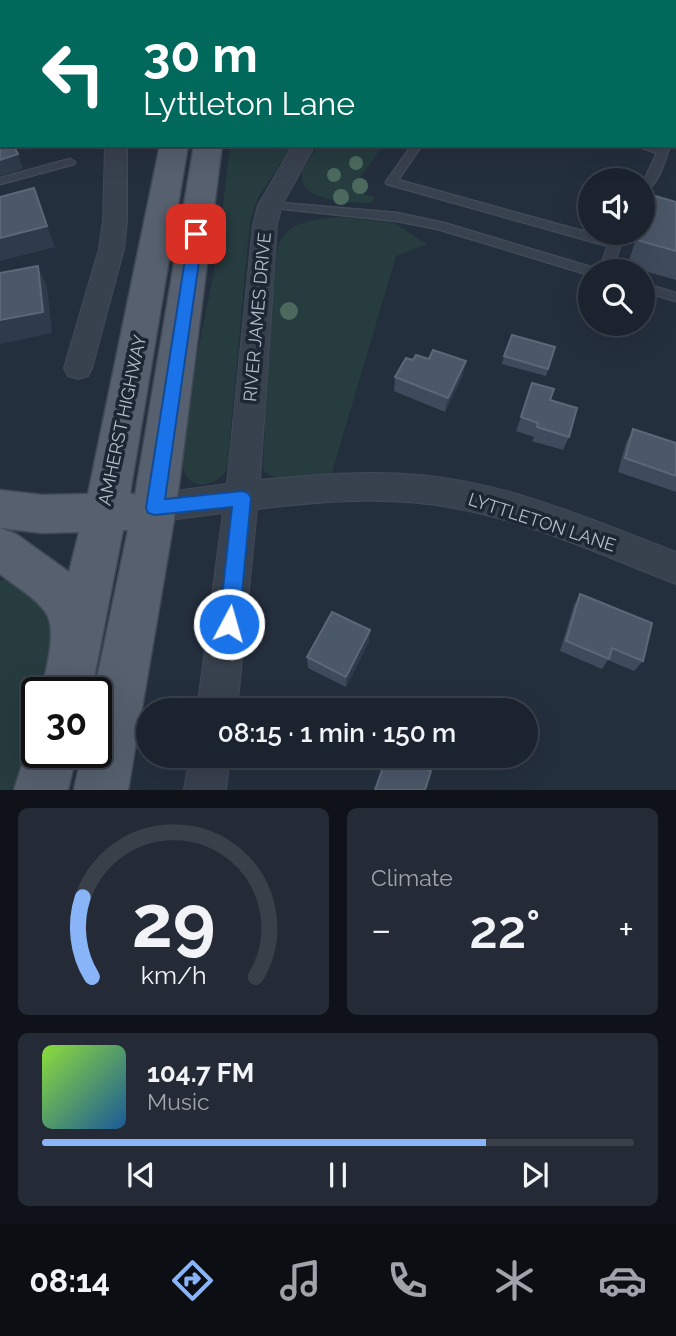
<!DOCTYPE html>
<meta charset="utf-8">
<style>
:root{--surface:#1b232e;--page:#242b36;--text:#f1f3f6;--muted:#a0a4aa;--line:#39404a;--accent:#8ab4f8}
body{margin:0;font-family:Raleway,sans-serif;background:var(--page);color:var(--text);height:100vh;display:flex;flex-direction:column;font-size:26px;white-space:nowrap}
*{box-sizing:border-box;margin:0}
p{font-size:23px;color:var(--muted)}
.icon{flex:none;width:38px;height:38px;fill:none;stroke:currentColor;stroke-width:2;stroke-linecap:round;stroke-linejoin:round}
.map{position:relative;height:790px;overflow:hidden}
.panel{display:flex;flex-direction:column;gap:18px;padding:18px;background:#0f1319;flex:1}
.panel>*{flex:none}
.banner{position:absolute;left:0px;top:0px;width:677px;height:147px;box-shadow:0 7px 28px #0002,0 0 0 2px var(--line);background:#00695c;color:#fff;overflow:hidden}
.controls{position:absolute;left:578px;top:168px;display:grid;gap:14px}
.controls a{display:grid;place-items:center;width:77px;height:77px;border-radius:50%;background:var(--surface);box-shadow:0 7px 28px #0002,0 0 0 2px var(--line);font-size:35px}
.speed{position:absolute;left:21px;top:677px;display:flex;gap:14px;font-size:35px;font-weight:700;text-align:center}
.speed>*{display:grid;place-content:center;width:91px;height:91px;border-radius:50%;background:var(--surface);box-shadow:0 7px 28px #0002,0 0 0 2px var(--line);line-height:1}
.speed .limit{border:4px solid #111;border-radius:10px;background:#fff;color:#111}
.pin{position:absolute;display:grid;place-items:center;width:60px;height:60px;color:#fff;margin:-30px;border-radius:14px;box-shadow:0 4px 10px #0006}
.me{position:absolute;width:77px;margin:-38px;rotate:6deg;stroke-linejoin:round;filter:drop-shadow(0 0 5px #0008)}
.turn{display:flex;align-items:center;gap:24px;height:147px;padding:0 28px;font-size:32px}
.turn .icon{width:91px;height:91px;stroke-width:2.5}
.turn b{display:block;font-size:49px;line-height:60px}
.big{font-size:52px;font-weight:600;line-height:1.1}
.panel .tile{flex:1;display:flex;flex-direction:column;justify-content:center;gap:10px;min-width:0;padding:0 24px;border-radius:10px;background:var(--page)}
.panel .dial{align-items:center;gap:0}
.dial svg{height:182px;overflow:visible;fill:none;stroke:var(--line);stroke-width:7;stroke-linecap:round;text-anchor:middle}
.dial text{fill:var(--text);stroke:none}
.song{display:flex;align-items:center;gap:21px}
.cover{width:84px;height:84px;border-radius:10px;background:linear-gradient(135deg,hsl(90 70% 55%),hsl(210 70% 35%))}
.played{height:7px;border-radius:4px;background:linear-gradient(90deg,var(--accent) 75%,var(--line) 75%)}
.keys{display:flex;justify-content:space-around;direction:ltr}
.heat{display:flex;justify-content:space-between;align-items:center;font-size:38px;direction:ltr}
.panel .tiles{flex:1;display:grid;gap:18px;grid-template-columns:1fr 1fr}
.tile:last-child{grid-column:span 2}
.trip{position:absolute;left:136px;top:698px;width:402px;height:70px;border-radius:35px;background:var(--surface);box-shadow:0 7px 28px #0002,0 0 0 2px var(--line);font-weight:600;line-height:70px;text-align:center}
.dock{display:flex;height:112px;justify-content:space-around;align-items:center;background:#0b0e12;color:var(--muted)}
.dock .icon{width:49px;height:49px}
.dock .selected{color:var(--accent)}
.dock b{font-size:32px;color:var(--text)}
.map>svg:first-child{display:block}
</style>
<div class="map">
<svg width="676" height="790" viewBox="0 0 676 790">
<rect width="100%" height="100%" fill="#242f3e"/>
<path fill="#263c3f" d="M230,145H292L258,198L250,221L227,469C221,480 204,490 191,481C187,478 184,470 181,466L193,376L217,256Z
M317,145H384L357,182L369,186L364,194L374,197L371,203C354,203 293,202 303,171C306,162 314,154 317,145Z
M338,217L394,223L427,244L396,256L331,476L281,482L263,470L268,349L277,251C284,221 311,220 338,217Z
M12,578L60,612L47,693H37V733L21,790H0V581Z"/>
<g fill="none" stroke-linecap="round" stroke-linejoin="round">
<g stroke="#414a57" stroke-width="3">
<path id="lane" d="M125,0H133V2H125Z
M516,0H524L515,2Z
M620,0H635L637,2H621Z
M0,29H2V35H0Z
M412,145H422L398,180L611,239L613,233H625L611,271H599L608,246L387,184L386,182Z
M635,145H670C664,162 659,185 642,194C642,180 652,166 657,153Z
M70,159L75,162L74,164L0,184V178Z
M270,202L397,213L444,223L594,268L596,271H590V275L438,229L397,221L266,207V203Z
M642,283L676,293V301L642,291Z"/>
</g>
<g stroke="#414a57" stroke-width="2">
<path id="street" d="M148,0H166V2H148Z
M265,0H283V2H265Z
M105,145H127V221L124,249L92,368L88,376L78,379L68,376L64,368L99,249L103,221Z
M293,145H315L282,205L277,224L260,480C313,475 367,470 420,475C509,483 593,520 676,552V584C603,556 532,522 454,508C389,496 323,501 257,509L237,710H197L223,513L154,522L142,518L137,508L142,498L154,494L227,484L253,224L258,205Z
M190,756H230L226,790H184Z"/>
</g>
<g stroke="#414a57" stroke-width="3">
<path id="primary" d="M160,145H188L130,493L135,495L194,145H222L176,508L128,790H74L82,752H96V693H94L128,530H123L91,693H41C45,673 58,631 46,613C35,597 15,586 0,574V528L16,534L69,572L79,532L42,533L0,528V490L42,495L88,494Z
M37,731V752H77L68,790H14L32,733Z"/>
</g>
<g stroke="#434c59" stroke-width="3">
<path id="highway" d="M193,0H215V2H193Z"/>
</g>
<use href="#lane" fill="#38414e" fill-rule="evenodd"/>
<use href="#street" fill="#38414e" fill-rule="evenodd"/>
<use href="#primary" fill="#56606e" fill-rule="evenodd"/>
<use href="#highway" fill="#746855" fill-rule="evenodd"/>
</g>
<g fill="#4b6a5d">
<circle cx="356" cy="163" r="7"/>
<circle cx="334" cy="175" r="7"/>
<circle cx="360" cy="186" r="8"/>
<circle cx="341" cy="197" r="8"/>
<circle cx="289" cy="311" r="9"/>
</g>
<path fill="#3f4b5c" d="M45,0H88V2H45Z
M652,195L676,202V280L627,266L638,233H642V221Z
M555,347L546,376L502,364L504,356Z
M463,375L445,412L394,391L395,377Z
M550,400L569,437L563,450L532,441L534,437L516,431L521,417Z
M633,429L676,443V492L618,472L626,443Z
M580,594L643,661L634,671L608,660L602,669L560,651L574,605Z
M370,630L369,641L346,687L308,668L307,657Z"/>
<path fill="#2f3b4b" d="M2,101V123H0V102Z
M18,154L23,169L0,176V160Z
M47,226L55,247L0,261V238Z
M38,266L47,287L52,333L0,344V320Z
M466,361L463,375L445,412L448,398Z
M370,630L369,641L346,687V677Z"/>
<path fill="#4b5868" stroke="#5c6777" stroke-width="2" d="M0,69H2V101L0,102Z
M2,139V145H13L18,154L0,160V140Z
M34,188L47,226L0,238V197Z
M652,195L676,202V251L637,240L639,233H642V224Z
M38,266L43,312L0,320V273Z
M512,335L555,347L548,369L504,356Z
M433,350L466,361L448,398L395,377L406,358L413,360L416,355L429,359Z
M532,383L554,389L550,400L577,408L569,437L537,427L538,423L521,417Z
M633,429L676,443V476L625,458Z
M580,594L652,623L643,661L612,648L609,659L566,641Z
M332,612L370,630L346,677L307,657Z
M387,756H396L431,771L425,790H375Z"/>
<path fill="#1a73e8" stroke="#114b97" stroke-width="2" d="M196,230L203,234L165,499L242,491L248,493L251,498L239,624L236,630L229,633L222,630L219,624L232,507L155,515L148,513L146,508L189,234Z"/>
<g text-anchor="middle" dominant-baseline="central" stroke-width="7" stroke-linejoin="round" paint-order="stroke">
<g font-size="18" fill="#b4bcc9" stroke="#1d2633">
<text transform="translate(257 317) rotate(-85)">RIVER JAMES DRIVE</text>
<text transform="translate(122 420) rotate(-78)">AMHERST HIGHWAY</text>
<text transform="translate(542 522) rotate(18)">LYTTLETON LANE</text>
</g>
</g>
</svg>
<div class="controls">
<a><svg class="icon" aria-label="sound" viewBox="0 0 24 24"><path d="M4 9h4l5-4v14l-5-4H4zM17 9q2 3 0 6"/></svg></a>
<a><svg class="icon" aria-label="search" viewBox="0 0 24 24"><circle cx="10" cy="10" r="6"/><path d="M15 15l6 6"/></svg></a>
</div>
<div class="speed"><div class="limit">30</div></div>
<div class="pin" style="left:196px;top:234px;background:#d93025"><svg class="icon" aria-label="arrive" viewBox="0 0 24 24"><path d="M6 21V4h12l-3 4 3 4H6"/></svg></div>
<svg class="me" style="left:229px;top:624px" viewBox="-20 -20 40 40"><circle r="17" fill="#1a73e8" stroke="#fff" stroke-width="3"/><path d="M0-11L8 9 0 5-8 9z" fill="#fff"/></svg>
<div class="trip">08:15 · 1 min · 150 m</div>
<div class="banner">
<div class="turn"><svg class="icon" aria-label="left" viewBox="0 0 24 24"><path d="M17 20v-9H6M10 6l-5 5 5 5"/></svg><div><b>30 m</b>Lyttleton Lane</div></div>
</div>
</div>
<section class="panel">
<div class="tiles">
<div class="tile dial"><svg viewBox="0 0 100 80">
<path d="M14 69A42 42 0 1 1 86 69"/>
<path d="M14 69A42 42 0 0 1 10 34" stroke="#8ab4f8"/>
<text x="50" y="56" font-size="32" font-weight="700">29</text>
<text x="50" y="72" font-size="11">km/h</text>
</svg></div>
<div class="tile"><p>Climate</p>
<div class="heat"><a>−</a><b class="big">22°</b><a>+</a></div>
</div>
<div class="tile">
<div class="song"><i class="cover"></i><div><b>104.7 FM</b><p>Music</p></div></div>
<div class="played"></div>
<div class="keys"><svg class="icon" aria-label="previous" viewBox="0 0 24 24"><path d="M18 5L8 12l10 7zM5 5v14"/></svg><svg class="icon" aria-label="pause" viewBox="0 0 24 24"><path d="M8 5v14M16 5v14"/></svg><svg class="icon" aria-label="next" viewBox="0 0 24 24"><path d="M6 5l10 7-10 7zM19 5v14"/></svg></div>
</div>
</div>
</section>
<nav class="dock">
<b>08:14</b>
<svg class="icon selected" aria-label="directions" viewBox="0 0 24 24"><path d="M12 3l9 9-9 9-9-9zM9 14v-3h6M13 9l2 2-2 2"/></svg>
<svg class="icon" aria-label="music" viewBox="0 0 24 24"><path d="M9 18V5l10-2v13"/><circle cx="6" cy="18" r="3"/><circle cx="16" cy="16" r="3"/></svg>
<svg class="icon" aria-label="phone" viewBox="0 0 24 24"><path d="M5 4h4l2 5-3 2q2 4 5 5l2-3 5 2v4C11 20 4 13 5 4z"/></svg>
<svg class="icon" aria-label="climate" viewBox="0 0 24 24"><path d="M12 3v18M4 7l16 10M4 17L20 7"/></svg>
<svg class="icon" aria-label="car" viewBox="0 0 24 24"><path d="M5 17H2v-5l4-1 3-4h7l3 4 3 1v5h-3M9 17h6M6 11h13"/><circle cx="7" cy="17" r="2"/><circle cx="17" cy="17" r="2"/></svg>
</nav>
